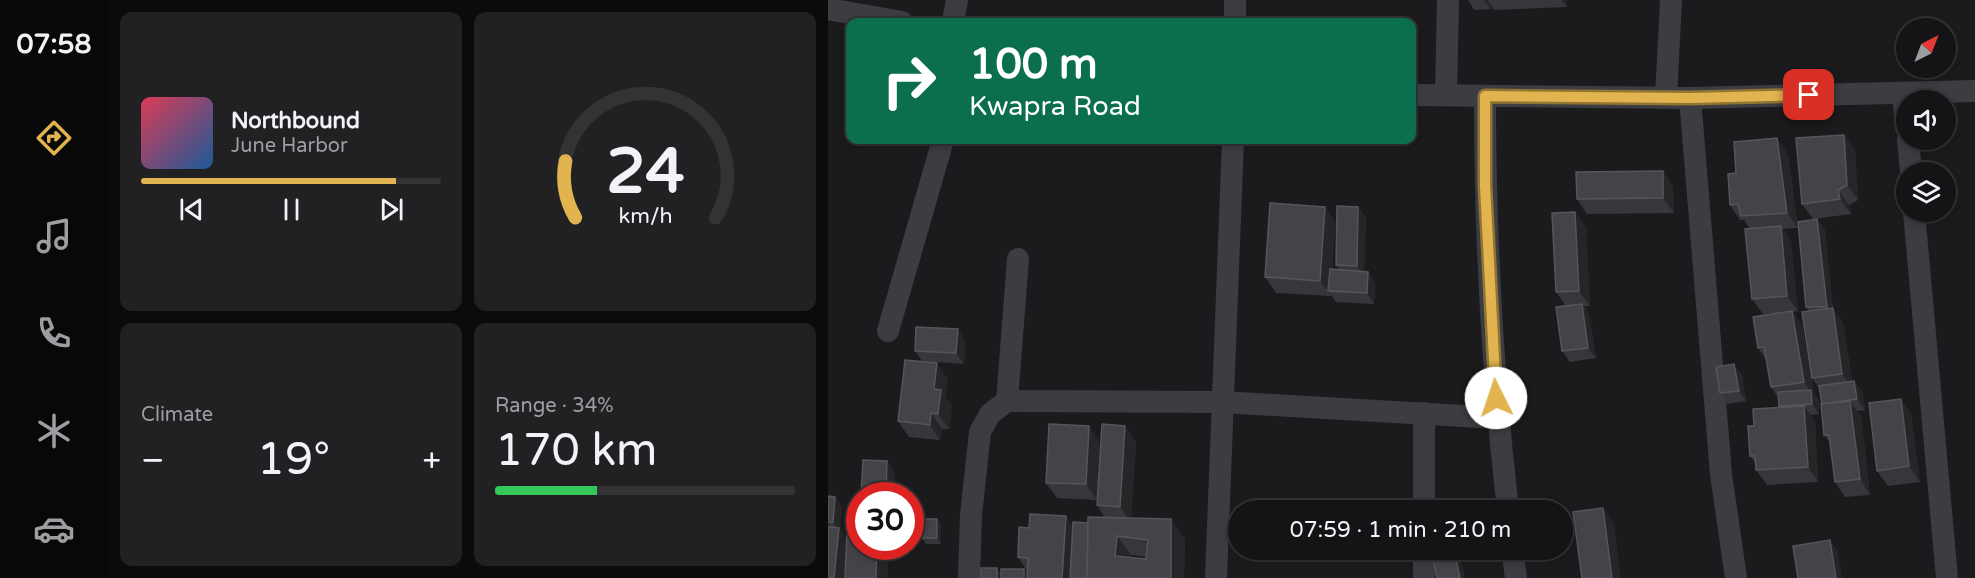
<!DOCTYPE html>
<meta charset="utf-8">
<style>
:root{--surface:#141416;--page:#212123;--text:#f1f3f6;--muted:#9d9ea1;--line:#333335;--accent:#e1b44f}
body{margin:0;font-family:"Varela Round",sans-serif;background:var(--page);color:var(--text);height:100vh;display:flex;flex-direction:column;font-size:22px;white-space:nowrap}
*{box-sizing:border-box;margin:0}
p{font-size:20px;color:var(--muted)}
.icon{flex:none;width:33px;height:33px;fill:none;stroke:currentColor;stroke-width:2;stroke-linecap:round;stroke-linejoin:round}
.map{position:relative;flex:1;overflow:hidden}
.drawer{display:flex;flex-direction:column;gap:12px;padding:12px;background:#0b0b0c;width:720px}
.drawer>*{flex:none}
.hud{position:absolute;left:18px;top:18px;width:570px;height:126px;border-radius:12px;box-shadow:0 3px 9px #0003,0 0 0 2px var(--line);background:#0b6e4f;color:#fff;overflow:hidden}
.needle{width:39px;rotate:42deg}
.fabs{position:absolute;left:1068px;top:18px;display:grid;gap:12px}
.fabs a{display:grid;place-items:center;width:60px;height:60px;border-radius:50%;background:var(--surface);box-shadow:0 3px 9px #0003,0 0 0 2px var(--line);font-size:30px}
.speed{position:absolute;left:18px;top:482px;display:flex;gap:12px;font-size:30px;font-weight:700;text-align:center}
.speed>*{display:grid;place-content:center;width:78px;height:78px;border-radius:50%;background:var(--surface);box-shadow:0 3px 9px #0003,0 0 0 2px var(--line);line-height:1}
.speed .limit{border:9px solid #d22;background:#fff;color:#111}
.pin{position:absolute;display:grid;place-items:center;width:51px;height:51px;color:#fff;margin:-26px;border-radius:12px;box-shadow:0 3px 9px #0006}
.me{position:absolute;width:66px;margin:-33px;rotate:356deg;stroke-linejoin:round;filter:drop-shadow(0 0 4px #0008)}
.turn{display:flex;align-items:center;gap:21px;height:126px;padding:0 24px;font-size:27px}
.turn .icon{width:78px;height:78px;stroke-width:2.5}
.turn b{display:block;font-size:42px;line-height:51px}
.big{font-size:45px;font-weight:600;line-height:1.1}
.drawer .widget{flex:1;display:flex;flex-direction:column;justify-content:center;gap:9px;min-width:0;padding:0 21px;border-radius:12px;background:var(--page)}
.drawer .dial{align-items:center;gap:0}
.dial svg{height:156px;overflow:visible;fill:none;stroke:var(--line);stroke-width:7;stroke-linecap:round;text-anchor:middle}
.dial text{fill:var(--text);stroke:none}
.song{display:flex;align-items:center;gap:18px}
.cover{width:72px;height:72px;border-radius:9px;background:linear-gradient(135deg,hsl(350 70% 55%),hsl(210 70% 35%))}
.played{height:6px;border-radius:3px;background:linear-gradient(90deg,var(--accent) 85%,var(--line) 85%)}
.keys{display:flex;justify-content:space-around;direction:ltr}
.heat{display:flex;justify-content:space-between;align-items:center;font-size:33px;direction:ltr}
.charge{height:9px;border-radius:4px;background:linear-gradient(90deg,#34c759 34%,var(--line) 0)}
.drawer .tiles{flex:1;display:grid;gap:12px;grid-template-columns:repeat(2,1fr)}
.trip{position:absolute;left:400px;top:500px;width:345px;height:60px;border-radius:30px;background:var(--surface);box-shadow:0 3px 9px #0003,0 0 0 2px var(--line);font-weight:600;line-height:60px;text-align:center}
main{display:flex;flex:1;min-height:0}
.menu{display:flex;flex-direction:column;width:108px;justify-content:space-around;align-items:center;background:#080809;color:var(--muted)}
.menu .icon{width:42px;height:42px}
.menu .active{color:var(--accent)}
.menu b{font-size:27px;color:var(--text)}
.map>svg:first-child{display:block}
</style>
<main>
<nav class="menu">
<b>07:58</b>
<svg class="icon active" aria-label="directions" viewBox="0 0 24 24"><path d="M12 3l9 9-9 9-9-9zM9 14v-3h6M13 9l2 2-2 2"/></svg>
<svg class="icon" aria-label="music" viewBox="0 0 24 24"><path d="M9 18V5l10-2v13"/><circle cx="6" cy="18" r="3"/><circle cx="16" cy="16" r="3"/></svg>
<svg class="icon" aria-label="phone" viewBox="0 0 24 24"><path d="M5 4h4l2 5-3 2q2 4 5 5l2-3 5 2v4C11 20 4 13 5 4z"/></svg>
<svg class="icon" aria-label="climate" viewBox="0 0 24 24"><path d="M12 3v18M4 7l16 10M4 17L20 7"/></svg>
<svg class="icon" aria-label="car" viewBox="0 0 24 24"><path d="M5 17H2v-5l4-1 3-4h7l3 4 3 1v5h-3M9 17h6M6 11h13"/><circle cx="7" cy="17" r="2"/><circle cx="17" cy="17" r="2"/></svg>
</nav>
<section class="drawer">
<div class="tiles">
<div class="widget">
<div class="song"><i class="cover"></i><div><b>Northbound</b><p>June Harbor</p></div></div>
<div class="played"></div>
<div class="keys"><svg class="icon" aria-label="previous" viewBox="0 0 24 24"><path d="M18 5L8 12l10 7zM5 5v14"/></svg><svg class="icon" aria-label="pause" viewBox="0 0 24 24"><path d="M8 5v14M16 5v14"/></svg><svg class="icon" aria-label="next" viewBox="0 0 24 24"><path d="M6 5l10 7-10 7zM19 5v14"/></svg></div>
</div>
<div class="widget dial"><svg viewBox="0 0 100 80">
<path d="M14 69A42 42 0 1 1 86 69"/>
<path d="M14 69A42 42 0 0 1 9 40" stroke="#e1b44f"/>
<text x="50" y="56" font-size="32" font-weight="700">24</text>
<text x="50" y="72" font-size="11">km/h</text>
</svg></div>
<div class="widget"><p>Climate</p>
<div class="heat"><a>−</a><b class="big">19°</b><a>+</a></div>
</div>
<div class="widget"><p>Range · 34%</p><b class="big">170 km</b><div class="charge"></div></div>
</div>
</section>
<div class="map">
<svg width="1147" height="578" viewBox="0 0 1147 578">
<rect width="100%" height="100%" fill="#1b1b1d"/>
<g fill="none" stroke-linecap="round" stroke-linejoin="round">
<path stroke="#3c3d42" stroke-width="22" d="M0,9L74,22
M125,22L129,0
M407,22V0
M1075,93L1078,127
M584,95L862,98L1147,91
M618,95L620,0
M657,96C657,235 664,372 680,510
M838,97L843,0
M862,98L893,474L908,578
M1080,140L1083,172
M1086,212L1119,578
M60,331L115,140
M179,401L190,259
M596,413V510
M596,549V578
M684,549L688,578
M141,578L143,515L152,432L162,414L179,401L394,402L669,418
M388,578L405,140"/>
</g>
<path fill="#37373b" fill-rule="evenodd" d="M640,0H739V7L666,10L663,5V9L646,10Z
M1016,135L1027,151L1030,200L1021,205L1023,214L985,219L974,204Z
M960,154L970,228L955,229L963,241L970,311L965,312L974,326L986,393L991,400V414L982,415L987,421L990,482L939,485L928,470V464L922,456L926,426L952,407L950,397L943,387L938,359L930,348L947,313L935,314L924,299L922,229L916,220H912L902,205L908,173Z
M845,186L846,213L759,214L749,199Z
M538,217L536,271L540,272L547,282L546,304L508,302L503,295V296L448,293L437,277L507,222L504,270H511L508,265Z
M989,219L997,230L1005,309L1015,323L1024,381L1034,391L1037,410L1029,411L1033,416L1042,495L1017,497L1007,482L1002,443L996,435L994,404L992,389L984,378L981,311L978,307Z
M758,227L762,306H756L761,314L768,358L742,362L734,351L738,306L728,292Z
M137,340L136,364L94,361L87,351Z
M914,375L918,401L899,404L892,393Z
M120,379L117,397L124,405L121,429H114L112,440L81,437L70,421Z
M1083,414L1092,482L1060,486L1049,471Z
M271,441L269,498L308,441L303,518L357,538L356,578L173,573H199V571L190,557L201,528L244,526L260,523L277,518L269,505V500L229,498L218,483ZM303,555L318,557V559L303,558Z
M0,496L7,497L14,508L12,529L18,538L32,546H58L61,549L59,578H0Z
M109,519L113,524V544H98L94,538Z"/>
<path fill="#262629" d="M656,0H659L663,5V9Z
M734,0H739V7Z
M1016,135L1027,151L1030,200L1019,185Z
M949,138L960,154L970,228L959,213Z
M835,171L845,186L846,213L835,198Z
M1010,190L1021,205L1023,214L1012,199Z
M497,207L507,222L503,291H500L503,296L492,281Z
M530,207L538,217L536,276L529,266Z
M747,212L758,227L762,306L751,291Z
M989,219L997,230L1005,309L1015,323L1025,389L1014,374L1006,318L999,307Z
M953,226L963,241L970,311L959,296Z
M540,272L547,282L546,304L539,293Z
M754,304L761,314L768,358L760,348Z
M964,311L974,326L986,393L991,400V414L984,404L983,393L976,382Z
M130,329L137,340L136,364L128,353Z
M109,363L120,379L117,397L124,405L121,429L110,414L106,389Z
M906,364L914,375L918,401L911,391Z
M1026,381L1034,391L1037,410L1029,399Z
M1073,399L1083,414L1092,482L1081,466Z
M1022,401L1033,416L1042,495L1032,479Z
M976,406L987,421L990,482L980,467Z
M103,413L114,429L112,440L102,425Z
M261,426L271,441L269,500L258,484Z
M297,426L308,441L303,522L292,507Z
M59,461L67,472L66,495H58Z
M7,497L14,508L12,529L22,543L19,578H6L11,531L5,522Z
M775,508L786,523L793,578H784Z
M238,516L249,532L246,578H234Z
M109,519L113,524V544L109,538Z
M343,519L357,538L356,578H343Z
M289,536L303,555L301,575L287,556Z
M1002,540L1010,551L1014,578H1008Z
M49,546H58L61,549L59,578H48Z
M626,549H629L632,553L637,578H632Z
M169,568L176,578H169Z
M196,569L203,578H196Z"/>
<path fill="#444448" stroke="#55565a" stroke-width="1.5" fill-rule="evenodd" d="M1016,135L1019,185L1010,190L1012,199L974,204L968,138Z
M949,138L959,213L913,216L910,204L902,205L900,174L908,173L906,142Z
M835,171V198L749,199L748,172Z
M442,203L497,207L492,281L437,277Z
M509,206L530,207L529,266L508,265Z
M747,212L751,291L728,292L724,213Z
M989,219L999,307H978L970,222Z
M953,226L959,296L924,299L917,229Z
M502,269L540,272L539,293L500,291Z
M754,304L760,348L734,351L728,307Z
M1005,308L1014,374L984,378L974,312Z
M964,311L976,382L943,387L936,347L930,348L925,317Z
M88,327L130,329L128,353L87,351Z
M77,360L109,363L106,389L113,390L110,414L103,413L102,425L70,421Z
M906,364L911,391L892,393L888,367Z
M1026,381L1029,399L994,404L991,386Z
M983,390L984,404L951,406L950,392Z
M1073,399L1081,466L1049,471L1041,403Z
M1022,401L1032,479L1007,482L1001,435H996L993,404Z
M976,406L980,467L928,470L927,456H922L920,426H926L925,409Z
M221,424L261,426L258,484L218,483Z
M274,424L297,426L292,507L269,505Z
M35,460L59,461L58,495H33Z
M0,496L7,497L5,522H0Z
M775,508L784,578H754L745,512Z
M202,514L238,516L234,578H199L200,558L190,557L191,527L201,528Z
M260,517L343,519V578H259ZM289,536L320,540L318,559L287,556Z
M94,519H109V538H94Z
M245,522L260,523L259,578H242Z
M0,527L11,528L6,578H0Z
M19,533H32V546H49L48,578H17Z
M1002,540L1008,578H970L965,546Z
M603,549H626L632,578H609Z
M153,568H169V578H153Z
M173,569H196V578H173Z"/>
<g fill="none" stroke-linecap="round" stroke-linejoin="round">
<g stroke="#927533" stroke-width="15">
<path id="route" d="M668,398L657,186V96L862,98L981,95"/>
</g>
<use href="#route" stroke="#e1b44f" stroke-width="10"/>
</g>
</svg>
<div class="fabs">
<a><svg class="needle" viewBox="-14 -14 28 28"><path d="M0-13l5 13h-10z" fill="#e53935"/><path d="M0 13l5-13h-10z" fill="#9d9ea1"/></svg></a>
<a><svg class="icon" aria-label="sound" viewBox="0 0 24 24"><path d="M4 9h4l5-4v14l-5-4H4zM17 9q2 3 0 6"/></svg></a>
<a><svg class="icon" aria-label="layers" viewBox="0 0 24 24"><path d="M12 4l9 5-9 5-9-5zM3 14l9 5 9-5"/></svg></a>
</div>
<div class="speed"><div class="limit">30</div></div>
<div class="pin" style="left:981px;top:95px;background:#d93025"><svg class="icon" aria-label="arrive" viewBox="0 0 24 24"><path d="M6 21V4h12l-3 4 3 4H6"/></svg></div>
<svg class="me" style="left:668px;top:398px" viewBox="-20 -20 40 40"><circle r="19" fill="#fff"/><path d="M0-13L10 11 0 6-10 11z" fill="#e1b44f"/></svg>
<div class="trip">07:59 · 1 min · 210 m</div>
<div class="hud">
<div class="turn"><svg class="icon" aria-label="right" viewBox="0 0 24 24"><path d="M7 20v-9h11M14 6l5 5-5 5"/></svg><div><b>100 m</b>Kwapra Road</div></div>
</div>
</div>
</main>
